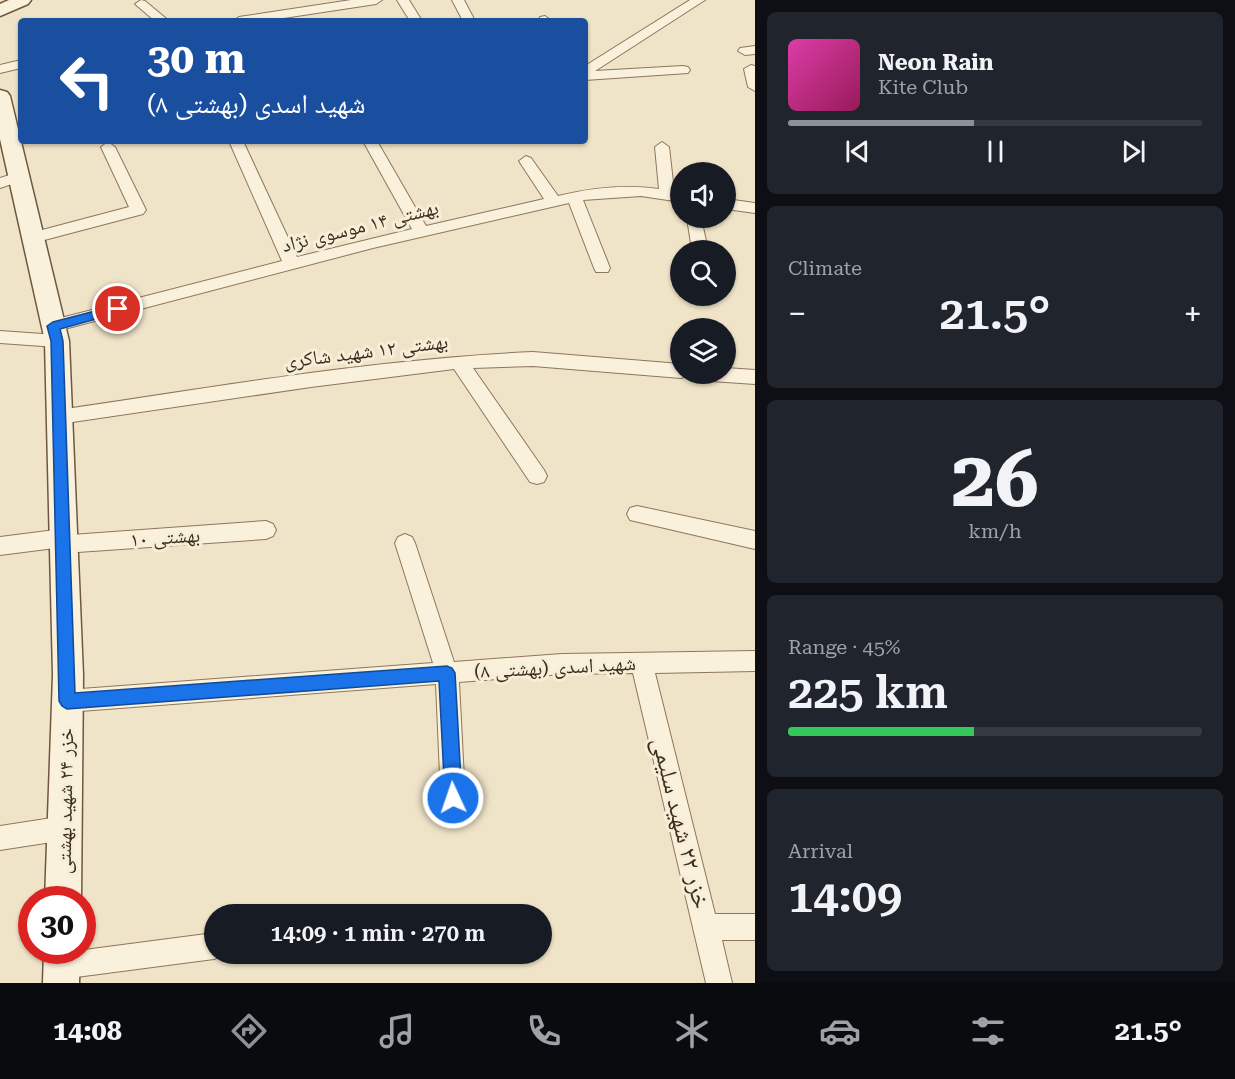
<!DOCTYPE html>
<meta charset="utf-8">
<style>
:root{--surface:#171b24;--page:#20242c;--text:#f1f3f6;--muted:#9ea1a6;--line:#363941;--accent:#8c9099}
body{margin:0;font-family:"Roboto Serif","Noto Naskh Arabic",serif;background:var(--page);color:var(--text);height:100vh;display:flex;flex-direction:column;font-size:22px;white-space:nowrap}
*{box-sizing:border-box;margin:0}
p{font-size:20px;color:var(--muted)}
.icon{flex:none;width:33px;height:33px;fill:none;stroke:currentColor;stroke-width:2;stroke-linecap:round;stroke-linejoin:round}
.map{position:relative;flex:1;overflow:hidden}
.side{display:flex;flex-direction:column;gap:12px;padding:12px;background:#0d0f14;width:480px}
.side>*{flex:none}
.banner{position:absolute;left:18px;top:18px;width:570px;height:126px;border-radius:6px;box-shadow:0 2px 4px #0004;background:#1a4fa0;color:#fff;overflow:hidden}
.buttons{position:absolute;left:670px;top:162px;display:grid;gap:12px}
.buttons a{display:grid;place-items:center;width:66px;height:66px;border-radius:50%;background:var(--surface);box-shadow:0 2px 4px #0004;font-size:30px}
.speed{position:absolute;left:18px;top:886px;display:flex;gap:12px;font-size:30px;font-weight:700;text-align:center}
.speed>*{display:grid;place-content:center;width:78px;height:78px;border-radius:50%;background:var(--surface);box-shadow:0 2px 4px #0004;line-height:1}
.speed .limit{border:9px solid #d22;background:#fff;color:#111}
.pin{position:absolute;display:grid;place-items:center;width:51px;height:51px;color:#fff;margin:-26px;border:3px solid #fff;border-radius:50%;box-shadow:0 2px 6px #0007}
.me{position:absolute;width:66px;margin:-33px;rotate:357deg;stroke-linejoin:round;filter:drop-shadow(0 0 4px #0008)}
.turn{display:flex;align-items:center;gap:21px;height:126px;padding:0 30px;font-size:27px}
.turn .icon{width:78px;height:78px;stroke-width:2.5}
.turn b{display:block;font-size:42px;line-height:51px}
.big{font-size:45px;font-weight:600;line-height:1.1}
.side .card{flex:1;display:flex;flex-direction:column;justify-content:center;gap:9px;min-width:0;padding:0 21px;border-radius:9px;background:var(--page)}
.side .dial{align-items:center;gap:0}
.dial b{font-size:78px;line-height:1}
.song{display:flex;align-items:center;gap:18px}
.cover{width:72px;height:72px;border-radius:9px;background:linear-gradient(135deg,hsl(320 70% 55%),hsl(330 70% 35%))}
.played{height:6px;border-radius:3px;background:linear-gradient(90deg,var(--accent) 45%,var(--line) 45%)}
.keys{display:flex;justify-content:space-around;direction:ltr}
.heat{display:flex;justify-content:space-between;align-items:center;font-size:33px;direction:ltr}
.charge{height:9px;border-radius:4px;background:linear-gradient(90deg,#34c759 45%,var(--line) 0)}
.trip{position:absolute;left:204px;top:904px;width:348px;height:60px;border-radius:30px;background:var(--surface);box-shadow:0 2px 4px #0004;font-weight:600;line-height:60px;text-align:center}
.menu{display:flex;height:96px;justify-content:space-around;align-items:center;background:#090b0e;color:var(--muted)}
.menu .icon{width:42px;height:42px}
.menu .active{color:var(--accent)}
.menu b{font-size:27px;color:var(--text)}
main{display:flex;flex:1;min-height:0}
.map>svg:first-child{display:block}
</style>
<main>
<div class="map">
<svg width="755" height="983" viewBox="0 0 755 983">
<rect width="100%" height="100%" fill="#f0e4c8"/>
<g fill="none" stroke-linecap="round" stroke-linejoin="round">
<g stroke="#8d765c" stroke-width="2">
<path id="street" d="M141,0L145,1L169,21H155L135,4Z
M351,0H382L376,4L264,21H233L239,17Z
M397,0H409L422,21H410Z
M452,0H464L475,21H463Z
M690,0H705L595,71L683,66L688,67L690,70L688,73L585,80V66Z
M545,16L552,21H539L540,17Z
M755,46V54L745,55L738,51L740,48Z
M21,60V68L0,73V65Z
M751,65L755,66V91L748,87L744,69Z
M229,141H243L297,257L412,229L363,141H377L426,226L544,199L519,161L526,156L531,158L558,196C591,188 624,184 659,189L655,147L662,142L669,147L674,191L681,192V202L641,196L583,200L610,268L608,272H596L594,268L569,203L373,248L53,332L47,330L44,326L47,322L53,320L282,261Z
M108,142L115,147L146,210L143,214L33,243L27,242L25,238L27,234L129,207L101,147Z
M19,172L27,177L24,180L0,188V178Z
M726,199L755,203V213L726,209Z
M687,218H701L708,250H692Z
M0,331L57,335L63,336L66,341L63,346L57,347L0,343Z
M533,352L681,364V374H689L681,378L533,366L473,368L544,470L547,476L544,482L537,484L530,482L454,369L311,387L59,424L52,422L50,417L52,412L59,410C216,387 374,359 533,352Z
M726,368L755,370V384L711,381L705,379L702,374H726Z
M637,506L755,531V549L630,520L627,514L630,508Z
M266,521L273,524L276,530L273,536L266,539L63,553L55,548L0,555V537L63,529L71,535Z
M405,534L412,537L415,543L454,662L562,654L755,651V671L655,673L715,914H755V940H722L732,983H706L633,673L562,674L459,682L465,798L461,806L453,810L445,806L441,798L436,684L67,712L59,709L56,701L59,693L67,690L433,663L395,543L398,537Z
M65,816L74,819L77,828L74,837L65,840L0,850V826Z
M214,933V954H224L214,959L61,979L52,975L48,966L52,957L61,953Z"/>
</g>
<g stroke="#6f573f" stroke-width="3">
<path id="secondary" d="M9,0H31L28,4L0,16V4Z
M0,90L7,92L10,96L69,341L83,675L81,900H45L53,675L45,341L0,139Z
M44,951H80L79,983H43Z"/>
</g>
<use href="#street" fill="#faf1dc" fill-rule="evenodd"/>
<use href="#secondary" fill="#faf1dc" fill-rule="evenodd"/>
</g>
<path fill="#1a73e8" stroke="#114b97" stroke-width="1.5" d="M118,305L122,306V312L60,329L63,341L75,693L447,666L452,668L455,673L462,798L459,804L453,806L447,804L445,798L439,681L67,709L62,706L59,701L51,341L47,326L53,322Z"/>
<g text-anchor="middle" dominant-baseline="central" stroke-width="6" stroke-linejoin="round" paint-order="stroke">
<g font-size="20" fill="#3d2e20" stroke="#f7eed8">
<text transform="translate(360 226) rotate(-14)">بهشتی ۱۴ موسوی نژاد</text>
<text transform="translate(366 351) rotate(-7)">بهشتی ۱۲ شهید شاکری</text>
<text transform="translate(165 537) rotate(-4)">بهشتی ۱۰</text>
<text transform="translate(555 667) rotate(-3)">شهید اسدی (بهشتی ۸)</text>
<text transform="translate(65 801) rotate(-89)">خزر ۲۴ شهید بهشتی</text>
</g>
<g font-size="24" fill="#3d2e20" stroke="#f7eed8">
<text transform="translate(681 823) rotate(76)">خزر ۲۲ شهید سلیمی</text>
</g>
</g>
</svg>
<div class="buttons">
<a><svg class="icon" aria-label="sound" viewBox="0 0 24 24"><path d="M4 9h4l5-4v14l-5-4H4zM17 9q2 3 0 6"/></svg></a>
<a><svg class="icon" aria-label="search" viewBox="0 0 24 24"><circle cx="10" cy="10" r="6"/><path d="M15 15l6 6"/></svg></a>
<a><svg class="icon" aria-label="layers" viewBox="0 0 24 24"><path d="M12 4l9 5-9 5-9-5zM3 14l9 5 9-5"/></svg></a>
</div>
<div class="speed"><div class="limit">30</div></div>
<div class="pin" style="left:118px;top:309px;background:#d93025"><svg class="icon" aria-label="arrive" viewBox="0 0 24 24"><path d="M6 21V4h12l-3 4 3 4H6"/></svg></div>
<svg class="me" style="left:453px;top:798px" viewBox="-20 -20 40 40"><circle r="17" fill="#1a73e8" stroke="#fff" stroke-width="3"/><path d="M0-11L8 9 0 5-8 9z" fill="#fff"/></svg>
<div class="trip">14:09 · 1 min · 270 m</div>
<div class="banner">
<div class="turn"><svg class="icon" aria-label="left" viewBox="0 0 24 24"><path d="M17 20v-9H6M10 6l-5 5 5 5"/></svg><div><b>30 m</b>شهید اسدی (بهشتی ۸)</div></div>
</div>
</div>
<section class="side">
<div class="card">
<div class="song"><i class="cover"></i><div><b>Neon Rain</b><p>Kite Club</p></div></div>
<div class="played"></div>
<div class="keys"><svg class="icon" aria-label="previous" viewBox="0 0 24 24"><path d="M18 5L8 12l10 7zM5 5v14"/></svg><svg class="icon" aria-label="pause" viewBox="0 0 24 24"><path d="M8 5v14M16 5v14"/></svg><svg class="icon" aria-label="next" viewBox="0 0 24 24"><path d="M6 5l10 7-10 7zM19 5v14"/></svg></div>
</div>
<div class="card"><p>Climate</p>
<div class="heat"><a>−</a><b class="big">21.5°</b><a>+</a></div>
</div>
<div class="card dial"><b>26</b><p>km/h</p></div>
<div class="card"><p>Range · 45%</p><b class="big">225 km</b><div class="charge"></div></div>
<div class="card"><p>Arrival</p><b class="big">14:09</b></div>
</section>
</main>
<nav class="menu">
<b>14:08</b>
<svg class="icon active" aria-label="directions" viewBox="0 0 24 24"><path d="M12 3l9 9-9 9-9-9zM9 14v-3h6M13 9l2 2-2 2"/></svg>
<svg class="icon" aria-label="music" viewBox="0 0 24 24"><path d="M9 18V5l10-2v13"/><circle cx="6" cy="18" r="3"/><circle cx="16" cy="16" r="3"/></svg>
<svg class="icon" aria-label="phone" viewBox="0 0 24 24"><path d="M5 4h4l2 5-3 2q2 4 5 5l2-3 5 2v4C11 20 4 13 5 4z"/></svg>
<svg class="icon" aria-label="climate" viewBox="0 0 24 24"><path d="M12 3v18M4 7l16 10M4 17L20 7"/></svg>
<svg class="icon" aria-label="car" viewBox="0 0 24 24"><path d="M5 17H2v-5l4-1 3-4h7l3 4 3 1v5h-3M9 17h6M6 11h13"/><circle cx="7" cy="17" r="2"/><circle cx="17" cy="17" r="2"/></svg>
<svg class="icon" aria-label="filters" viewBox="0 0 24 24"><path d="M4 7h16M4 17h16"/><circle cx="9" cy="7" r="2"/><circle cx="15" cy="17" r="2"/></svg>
<b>21.5°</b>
</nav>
